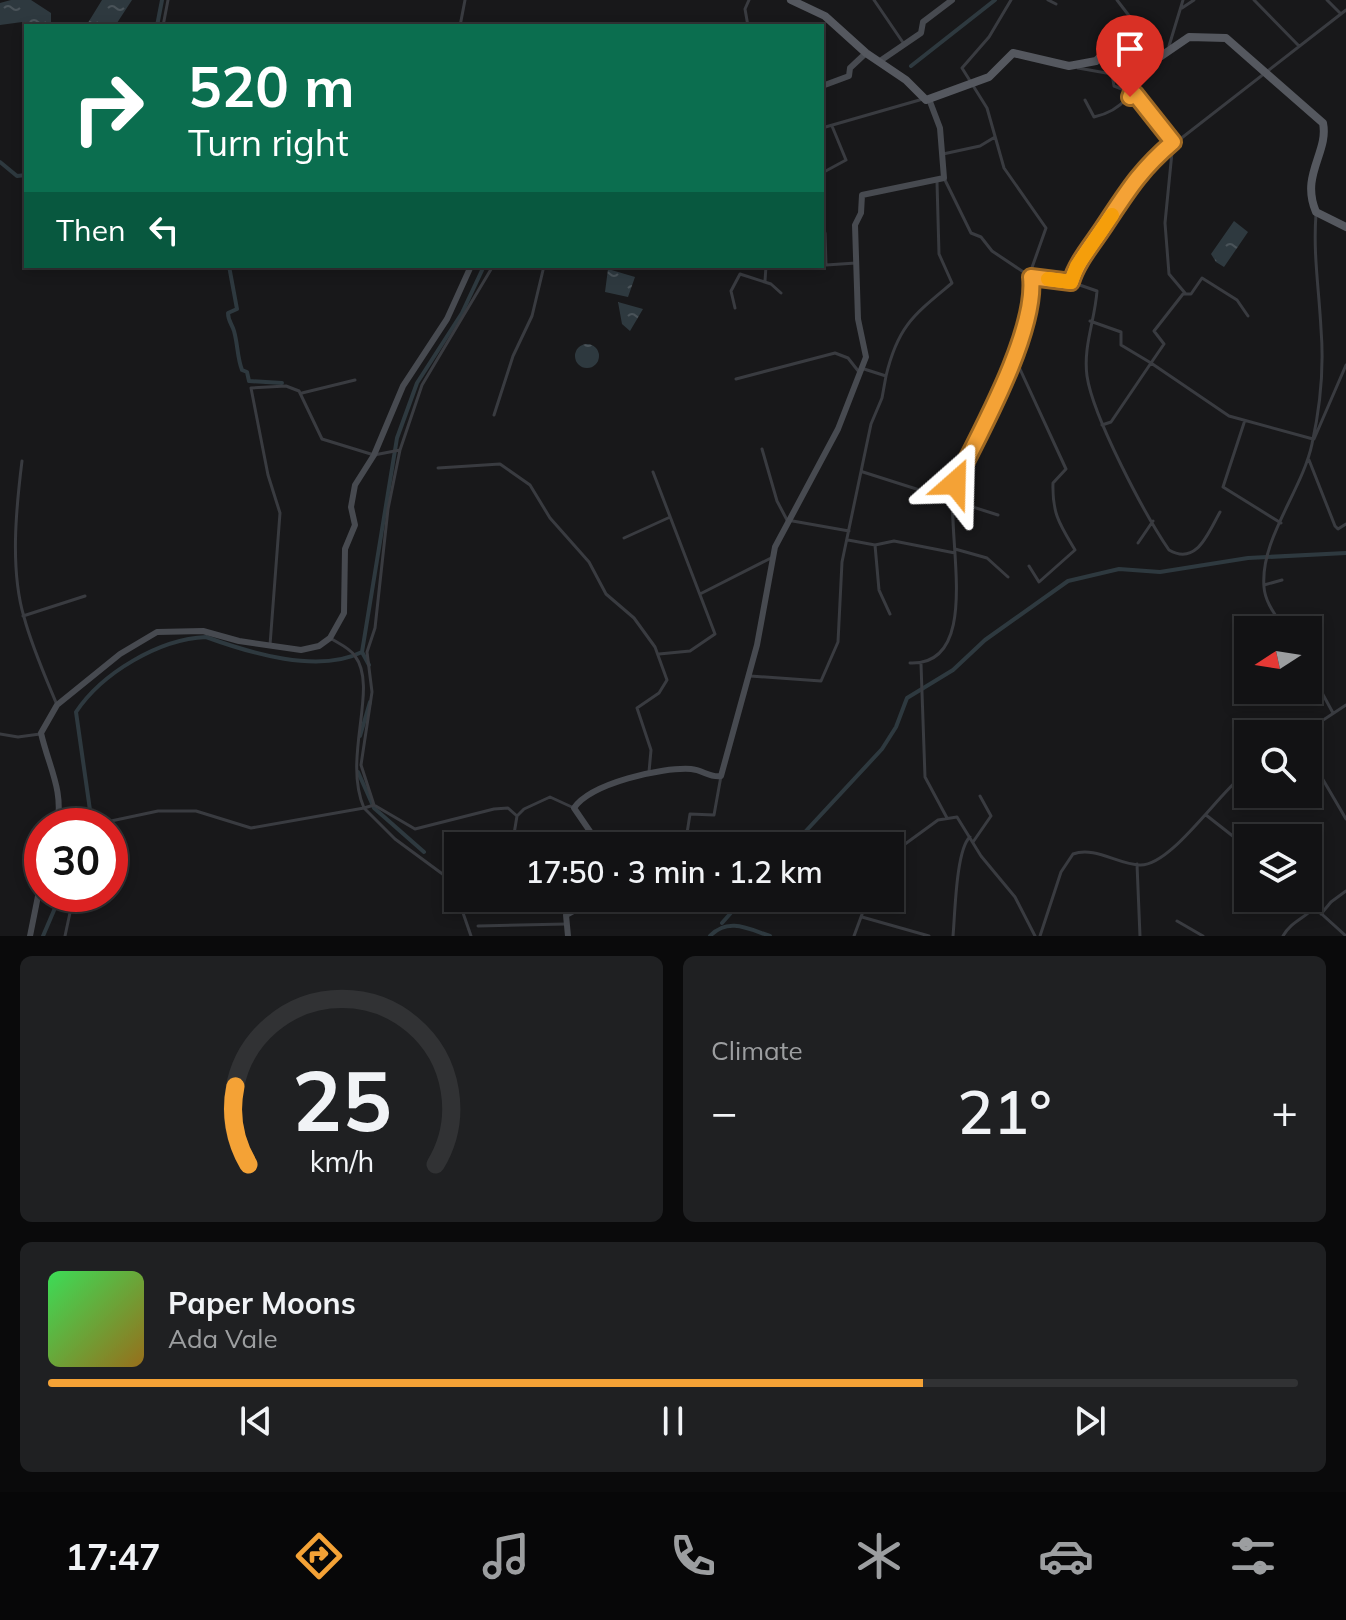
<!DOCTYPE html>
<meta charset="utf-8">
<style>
:root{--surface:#121214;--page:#1f2022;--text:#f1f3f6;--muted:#9c9ea0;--line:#313234;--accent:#f4a236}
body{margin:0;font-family:Mulish,sans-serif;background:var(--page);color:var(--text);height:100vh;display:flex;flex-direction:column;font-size:30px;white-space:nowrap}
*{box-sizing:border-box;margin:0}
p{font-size:26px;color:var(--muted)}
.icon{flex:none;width:44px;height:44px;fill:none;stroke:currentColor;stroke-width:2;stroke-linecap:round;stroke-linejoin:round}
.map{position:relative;height:936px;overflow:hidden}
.details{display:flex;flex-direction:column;gap:20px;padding:20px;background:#0a0a0b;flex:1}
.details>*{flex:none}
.guide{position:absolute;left:24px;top:24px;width:800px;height:244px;border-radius:0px;box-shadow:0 4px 12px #0003,0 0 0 2px var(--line);background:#0b6e4f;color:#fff;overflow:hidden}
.needle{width:52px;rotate:258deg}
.tools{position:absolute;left:1234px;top:616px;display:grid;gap:16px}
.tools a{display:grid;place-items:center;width:88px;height:88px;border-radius:0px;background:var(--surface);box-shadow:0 4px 12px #0003,0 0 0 2px var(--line);font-size:40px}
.speed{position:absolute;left:24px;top:808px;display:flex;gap:16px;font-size:40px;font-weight:700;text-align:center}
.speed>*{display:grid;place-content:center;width:104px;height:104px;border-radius:50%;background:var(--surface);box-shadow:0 4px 12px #0003,0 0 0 2px var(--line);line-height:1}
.speed .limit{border:12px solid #d22;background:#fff;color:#111}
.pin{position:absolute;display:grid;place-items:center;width:68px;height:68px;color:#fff;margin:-82px -34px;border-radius:50% 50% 50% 0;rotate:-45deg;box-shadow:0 0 8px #0007}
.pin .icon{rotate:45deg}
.me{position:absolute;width:88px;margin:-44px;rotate:25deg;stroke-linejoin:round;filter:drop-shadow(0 0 6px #0008)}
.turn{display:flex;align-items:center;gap:28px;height:168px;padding:0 32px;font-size:36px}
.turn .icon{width:104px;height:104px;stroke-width:2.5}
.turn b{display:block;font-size:56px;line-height:68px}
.then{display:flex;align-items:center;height:76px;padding:0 32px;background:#0003;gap:16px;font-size:30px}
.big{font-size:60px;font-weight:600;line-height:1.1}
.details .tile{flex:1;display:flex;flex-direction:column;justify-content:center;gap:12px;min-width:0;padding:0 28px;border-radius:12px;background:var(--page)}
.details .dial{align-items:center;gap:0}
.dial svg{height:208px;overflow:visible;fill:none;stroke:var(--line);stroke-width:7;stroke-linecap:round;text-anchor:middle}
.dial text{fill:var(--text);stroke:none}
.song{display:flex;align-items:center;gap:24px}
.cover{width:96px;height:96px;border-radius:12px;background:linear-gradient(135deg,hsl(130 70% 55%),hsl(40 70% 35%))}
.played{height:8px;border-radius:4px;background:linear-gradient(90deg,var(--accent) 70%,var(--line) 70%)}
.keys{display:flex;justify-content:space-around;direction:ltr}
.heat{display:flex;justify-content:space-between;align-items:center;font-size:44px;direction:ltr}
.details .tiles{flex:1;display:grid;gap:20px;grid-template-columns:1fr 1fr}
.tile:last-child{grid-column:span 2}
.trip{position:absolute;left:444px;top:832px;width:460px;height:80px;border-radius:0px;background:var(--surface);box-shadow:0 4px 12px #0003,0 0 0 2px var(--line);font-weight:600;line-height:80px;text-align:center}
.tabs{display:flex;height:128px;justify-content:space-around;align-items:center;background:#070708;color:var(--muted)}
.tabs .icon{width:56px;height:56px}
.tabs .on{color:var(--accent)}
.tabs b{font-size:36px;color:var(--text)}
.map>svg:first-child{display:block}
</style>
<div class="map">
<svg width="1346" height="936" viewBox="0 0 1346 936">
<defs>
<pattern id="water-ripples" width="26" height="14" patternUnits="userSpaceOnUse" patternTransform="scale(2)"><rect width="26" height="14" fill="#2e393f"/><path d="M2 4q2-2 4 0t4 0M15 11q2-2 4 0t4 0" fill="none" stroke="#4a5359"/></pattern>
</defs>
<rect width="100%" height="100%" fill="#18181a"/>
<path fill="url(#water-ripples)" d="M11,0H31L51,13V26L26,27L22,22L0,25V3Z
M102,0H132L115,26H86Z
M1234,221L1248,232L1224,267L1216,262L1211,254Z
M608,269L635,277L628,297L605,292Z
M618,302L643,309L630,331L622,324Z
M575 356a12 12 0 1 1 24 0a12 12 0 1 1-24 0Z"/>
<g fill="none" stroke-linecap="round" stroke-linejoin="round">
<path stroke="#2e393f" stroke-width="4" d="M157,26L162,0
M911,66L995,0
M0,162L17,176L26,175
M229,266L237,309L228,313C228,321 232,324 234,331C238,345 237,357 242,370L247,372L249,381L282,383
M369,665L362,652L397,438L417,383L462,313L484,266
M360,736L370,702
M358,772L374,808L424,852
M86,826L90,810L76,712C102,673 159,639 206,637C250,653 318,674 362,652
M792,846L882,749L896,727L907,698L953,670L985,640L1068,581L1119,569L1160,572L1248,558L1346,553
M722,923L744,898
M43,936L61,894
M710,936C728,917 749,929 770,936"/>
<path stroke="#393b40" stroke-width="3" d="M874,0L904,44
M1011,0L989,37L962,68L987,108L1004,168L1046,228L1029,276
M1048,0L1056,4
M1117,0L1130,17L1129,25L1150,36L1151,59
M1254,0L1299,46
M1327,0L1341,14
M1182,8L1194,0
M163,26L168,0
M460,26L465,0
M748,26L745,9L749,0
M1169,46L1183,0
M1078,68L1112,74L1114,86L1135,94L1173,142L1165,223L1169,274L1185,293
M1085,100L1094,117C1125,110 1134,91 1145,63
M822,128L923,99
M943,154L980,146L995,137
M822,173L846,160L832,126
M944,178L971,233L981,237L992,251L1031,277L1071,282L1097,291C1095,320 1083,346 1087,376C1093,417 1145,515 1169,550C1197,566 1208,533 1220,512
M825,233L826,265L856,263
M624,266H636
M765,281L766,266
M1071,281L1077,266L1143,168L1346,10
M735,308L731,291L740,274L771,284L781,293
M1248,316L1237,300L1202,278L1191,294H1183L1154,331L1164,344L1151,363L1229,416L1313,439
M1090,321L1121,332V345L1151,363L1111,422L1102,425
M1013,354L1066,469L1053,483C1052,514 1060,525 1075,550L1039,582L1029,566
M886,376C898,325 915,314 952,283L939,254L937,182
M736,379L835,353L848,358L859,372
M302,393L355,380
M494,415L513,356L532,316L544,266
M1244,423L1223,487L1281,523
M1314,439L1346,365
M762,449L777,501L787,520L849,531
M400,450L388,509L375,628L367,652L372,692L361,765L374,805L415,829L494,809L508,808L517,816L524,809L550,797L574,808
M1309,460L1335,526L1338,529L1346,524
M22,461C16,509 10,570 24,617C32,647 45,676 57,705
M438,468L500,464L530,485L550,518L589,562L606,594L634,618L655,647L667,680L659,693L637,708L651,750L649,772
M653,472L715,634L690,651L659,654
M863,472L998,515
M624,538L668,518
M848,540L875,545L879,590L890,614
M1138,543L1153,521
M875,545L894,541L955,553
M955,549L987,558L1008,577
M1264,585L1282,580
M700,594L771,558
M23,616L85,596
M1285,630C1277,617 1265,603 1264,587C1260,539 1302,491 1312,444C1320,408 1324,366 1321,329C1319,289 1313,254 1316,214
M330,638C338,643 350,648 355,656C379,688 342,757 364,808L374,805
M270,645L280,513L268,475L251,388L286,386L299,391L322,439L374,455L400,450L422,385L493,266
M910,663C984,666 945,533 954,488C957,468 973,446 982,427C1002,390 1036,319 1031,277
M921,664L925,777L947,818
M1308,667L1333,713
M750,676L821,681L838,642L842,562L871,424L882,398L886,376L861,368
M1267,725L1273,734
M0,734L18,737L40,734
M1302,734L1346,705
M1308,754L1346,819
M61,814L111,821L158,811H196L251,828L364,808L395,839L452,881L471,936
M1206,815L1248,848
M973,842L991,816L980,796
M512,846L517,816
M685,846L690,814L714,815L721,776
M890,855L938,820L957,817L981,856L1015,897L1035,936
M1137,864L1140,936
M1304,898L1346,936
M1321,914L1331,902L1346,891
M862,917L929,936
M1177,921L1203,936
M478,926L566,924
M65,936L74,894
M854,936L868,898
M953,936C955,915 956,849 970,837
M1040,936L1061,872L1073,854C1095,846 1119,865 1140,865C1172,866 1221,789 1248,771
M1283,936C1291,922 1303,919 1314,908"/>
<path stroke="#474a50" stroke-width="6" d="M880,61L921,33L923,22L952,0
M822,86L849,76L850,68L866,53
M57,826C64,790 49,768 41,733L57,705L120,654L157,632L203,631L239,641L301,650L319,646L330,638L344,613L345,549L355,525L351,507L355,485L374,455L403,386L447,319L471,266
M600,846L574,808C591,783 662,767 691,769C703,770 710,778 721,776L757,645L775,547L838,429L866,357L858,319L855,225L861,213L862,195L944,178L940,128L929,99
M30,936L42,876
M568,936L566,915L597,898"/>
<path stroke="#55585f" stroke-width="8" d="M791,0L825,16L866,53L906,80L926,100L989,77L1013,53L1069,66L1096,61L1109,49L1151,63L1189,37L1226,38L1323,123C1329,152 1300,175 1316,212L1346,227"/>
</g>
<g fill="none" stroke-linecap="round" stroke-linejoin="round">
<g stroke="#9f6923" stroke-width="20">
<path id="route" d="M955,483C980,433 1037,331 1031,277L1071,282C1077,262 1091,246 1103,228C1127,192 1139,171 1173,142L1135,94L1132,92L1130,97"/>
</g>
<use href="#route" stroke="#f4a236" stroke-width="14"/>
<path stroke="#f59e0b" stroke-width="14" d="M1048,279L1071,282L1077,266L1112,215"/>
</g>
</svg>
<div class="tools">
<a><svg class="needle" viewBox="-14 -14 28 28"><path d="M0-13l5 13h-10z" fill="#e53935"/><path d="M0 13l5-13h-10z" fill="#9c9ea0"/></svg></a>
<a><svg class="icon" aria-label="search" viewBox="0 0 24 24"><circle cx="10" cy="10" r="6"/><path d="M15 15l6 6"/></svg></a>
<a><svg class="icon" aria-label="layers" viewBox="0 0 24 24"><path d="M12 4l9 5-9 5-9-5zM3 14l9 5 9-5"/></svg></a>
</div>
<div class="speed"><div class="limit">30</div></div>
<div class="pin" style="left:1130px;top:97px;background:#d93025"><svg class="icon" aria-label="arrive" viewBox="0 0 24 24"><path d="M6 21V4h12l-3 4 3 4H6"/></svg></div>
<svg class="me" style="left:955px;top:483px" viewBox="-20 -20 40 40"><path d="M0-17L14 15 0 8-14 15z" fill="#f4a236" stroke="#fff" stroke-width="4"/></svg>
<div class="trip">17:50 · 3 min · 1.2 km</div>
<div class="guide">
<div class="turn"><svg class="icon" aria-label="right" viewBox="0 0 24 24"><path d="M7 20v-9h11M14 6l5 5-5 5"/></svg><div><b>520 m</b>Turn right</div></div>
<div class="then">Then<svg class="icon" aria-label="left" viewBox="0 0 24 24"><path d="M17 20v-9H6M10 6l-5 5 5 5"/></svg></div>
</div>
</div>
<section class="details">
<div class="tiles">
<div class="tile dial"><svg viewBox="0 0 100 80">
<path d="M14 69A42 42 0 1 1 86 69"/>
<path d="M14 69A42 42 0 0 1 9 39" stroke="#f4a236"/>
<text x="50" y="56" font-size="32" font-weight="700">25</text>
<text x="50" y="72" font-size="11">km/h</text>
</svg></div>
<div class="tile"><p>Climate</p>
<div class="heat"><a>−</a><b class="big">21°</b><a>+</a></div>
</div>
<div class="tile">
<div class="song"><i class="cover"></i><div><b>Paper Moons</b><p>Ada Vale</p></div></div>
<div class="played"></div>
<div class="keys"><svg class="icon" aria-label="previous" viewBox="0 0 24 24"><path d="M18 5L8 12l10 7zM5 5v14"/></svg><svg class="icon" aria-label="pause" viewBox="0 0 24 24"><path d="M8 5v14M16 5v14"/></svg><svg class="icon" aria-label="next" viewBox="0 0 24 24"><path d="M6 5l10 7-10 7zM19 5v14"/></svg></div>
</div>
</div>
</section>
<nav class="tabs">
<b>17:47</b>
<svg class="icon on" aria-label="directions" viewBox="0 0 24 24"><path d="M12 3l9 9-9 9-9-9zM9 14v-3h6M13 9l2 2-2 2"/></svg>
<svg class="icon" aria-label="music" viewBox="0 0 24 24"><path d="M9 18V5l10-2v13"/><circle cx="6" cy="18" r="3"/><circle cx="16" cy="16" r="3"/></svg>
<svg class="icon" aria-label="phone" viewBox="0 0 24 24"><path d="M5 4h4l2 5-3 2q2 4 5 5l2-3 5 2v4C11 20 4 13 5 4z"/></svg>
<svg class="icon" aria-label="climate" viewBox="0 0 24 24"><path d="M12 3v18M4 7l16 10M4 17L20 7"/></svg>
<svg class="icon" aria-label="car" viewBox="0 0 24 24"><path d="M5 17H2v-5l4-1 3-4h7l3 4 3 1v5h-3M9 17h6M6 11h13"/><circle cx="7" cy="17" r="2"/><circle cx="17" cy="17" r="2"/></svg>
<svg class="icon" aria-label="filters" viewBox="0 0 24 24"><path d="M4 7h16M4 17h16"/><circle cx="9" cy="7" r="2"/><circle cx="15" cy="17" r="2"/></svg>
</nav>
